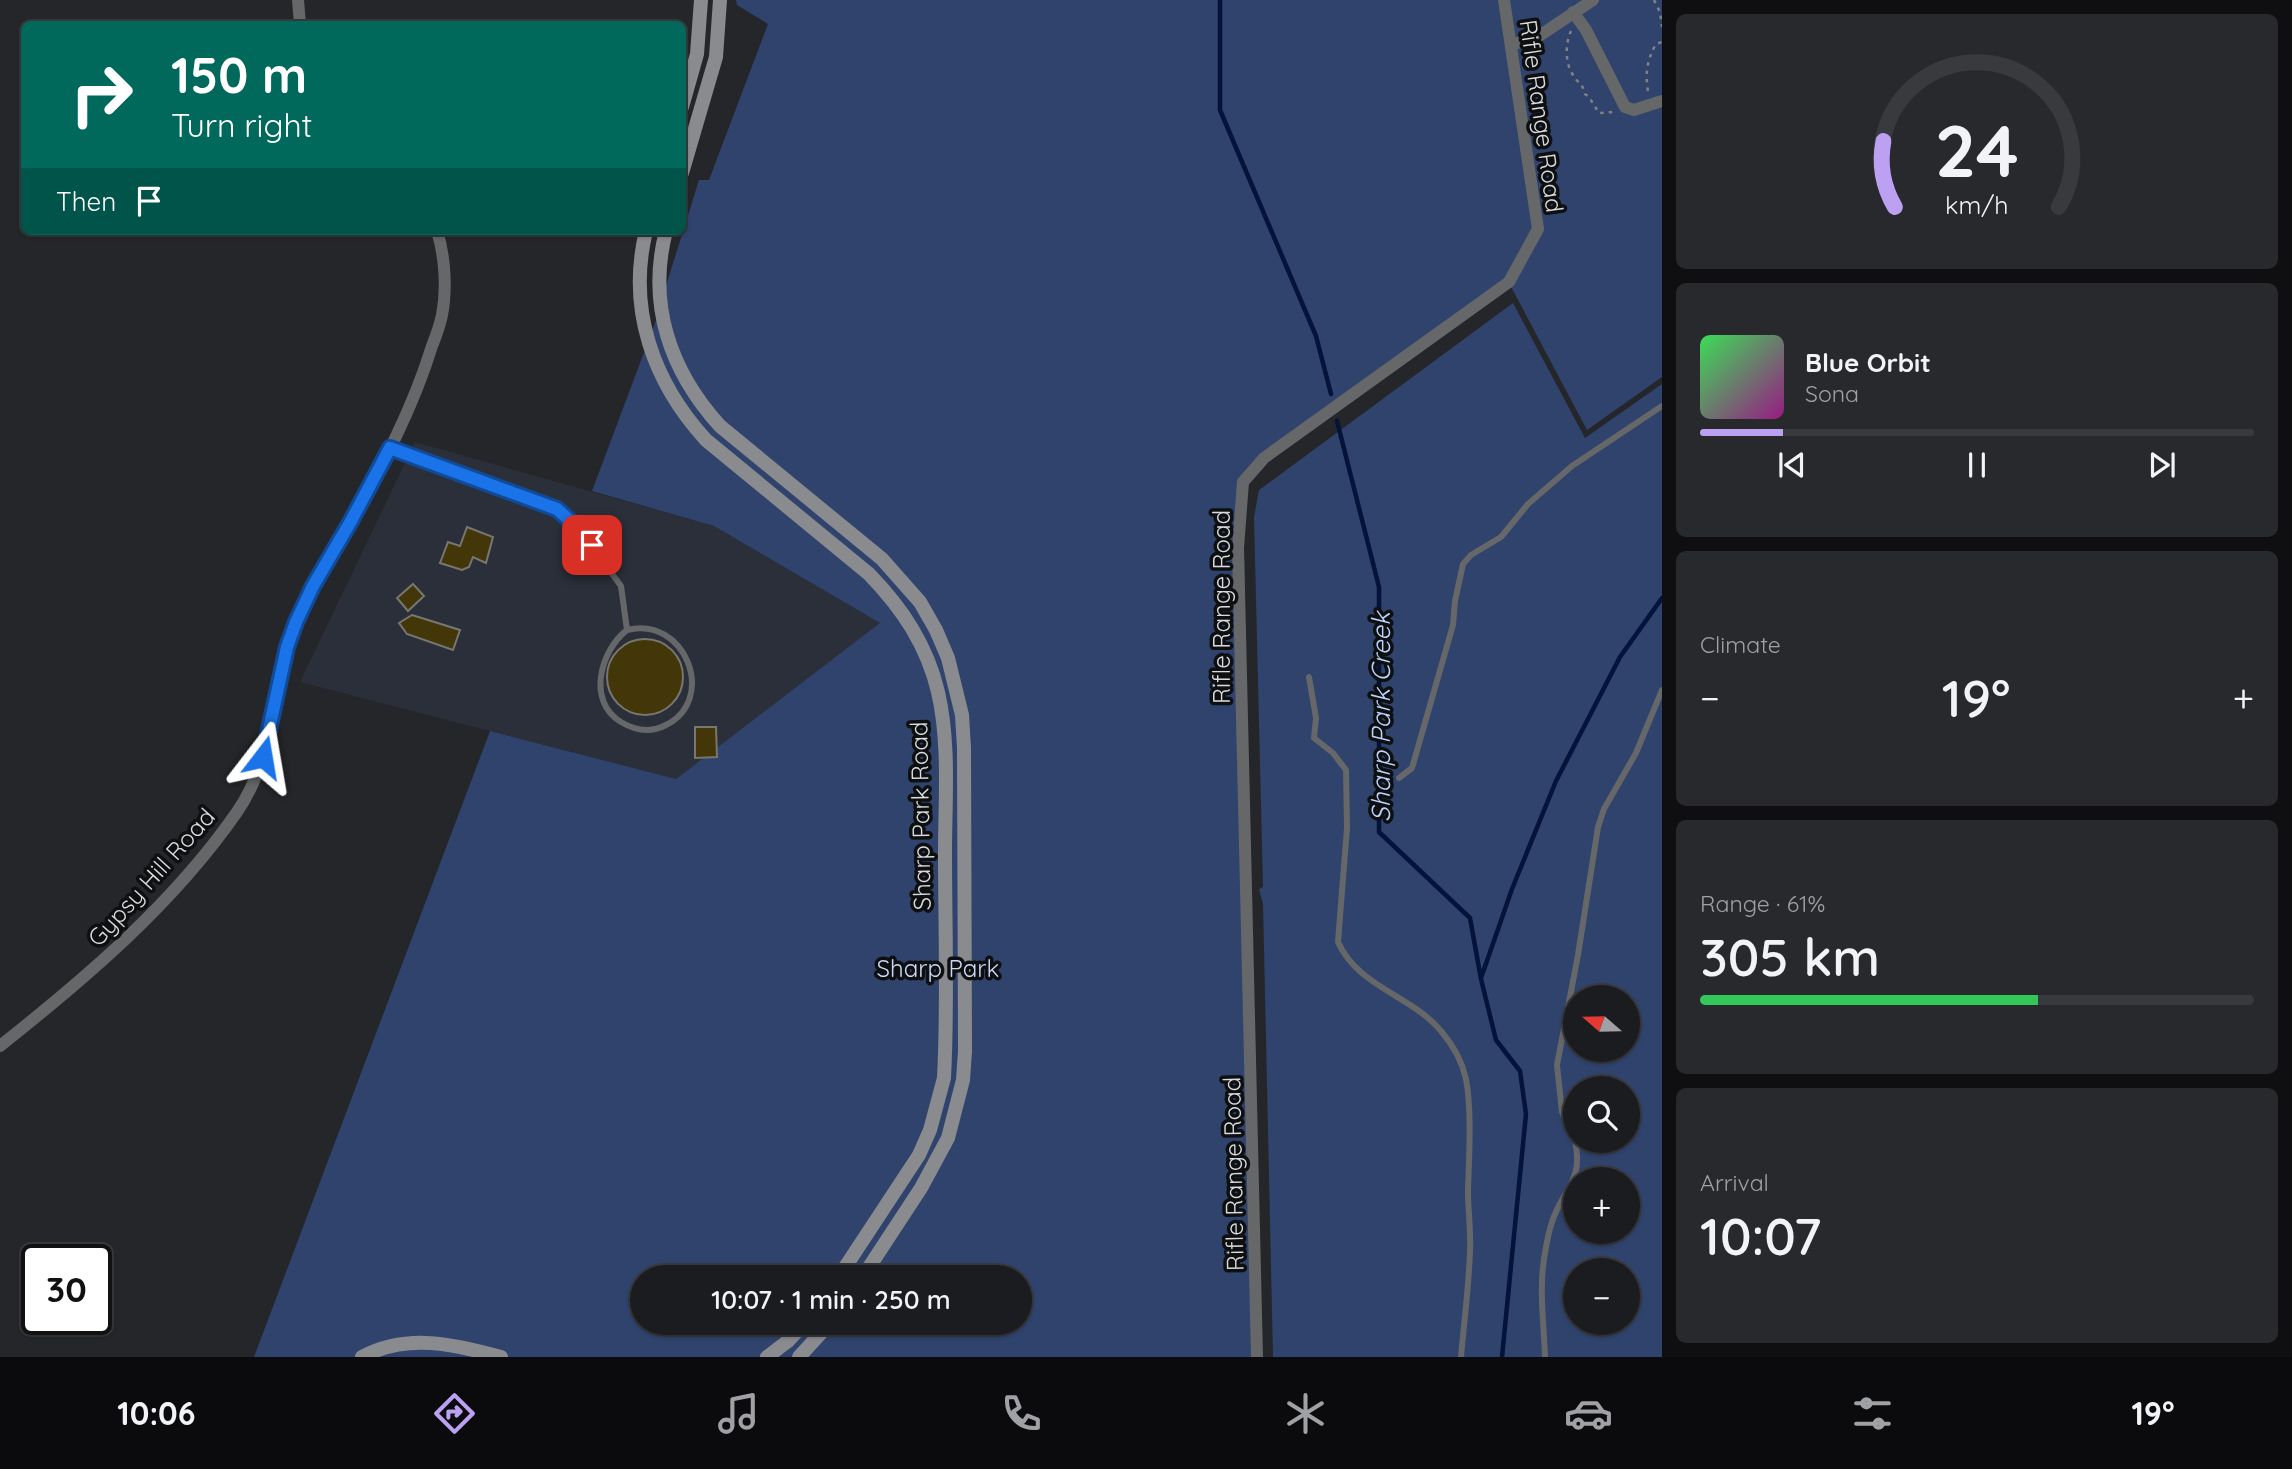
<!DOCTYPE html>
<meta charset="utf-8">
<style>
:root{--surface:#1b1c20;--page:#28292d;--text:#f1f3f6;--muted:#a0a1a5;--line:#393a3e;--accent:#bca0f2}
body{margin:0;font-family:Quicksand,sans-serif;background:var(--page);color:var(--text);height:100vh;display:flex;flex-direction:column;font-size:26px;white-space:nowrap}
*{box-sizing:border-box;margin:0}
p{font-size:23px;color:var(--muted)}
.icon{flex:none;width:38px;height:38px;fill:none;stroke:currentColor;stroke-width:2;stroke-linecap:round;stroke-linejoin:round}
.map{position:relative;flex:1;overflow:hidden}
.sheet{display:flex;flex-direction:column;gap:14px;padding:14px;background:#0f0f12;width:630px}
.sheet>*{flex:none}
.hud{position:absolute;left:21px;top:21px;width:665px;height:214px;border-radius:10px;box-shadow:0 2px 5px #0004,0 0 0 2px var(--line);background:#00695c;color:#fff;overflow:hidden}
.needle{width:46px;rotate:290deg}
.tools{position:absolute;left:1563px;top:985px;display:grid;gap:14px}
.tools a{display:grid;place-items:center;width:77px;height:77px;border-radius:50%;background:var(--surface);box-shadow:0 2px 5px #0004,0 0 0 2px var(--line);font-size:35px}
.speed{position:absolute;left:21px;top:1244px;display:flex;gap:14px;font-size:35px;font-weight:700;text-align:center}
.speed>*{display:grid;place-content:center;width:91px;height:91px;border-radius:50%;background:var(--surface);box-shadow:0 2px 5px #0004,0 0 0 2px var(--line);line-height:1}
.speed .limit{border:4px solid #111;border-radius:10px;background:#fff;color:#111}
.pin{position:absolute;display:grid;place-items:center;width:60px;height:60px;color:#fff;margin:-30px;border-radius:14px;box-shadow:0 4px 10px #0006}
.me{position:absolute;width:77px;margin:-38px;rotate:14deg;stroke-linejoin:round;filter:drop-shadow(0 0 5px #0008)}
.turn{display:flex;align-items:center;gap:24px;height:147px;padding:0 35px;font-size:32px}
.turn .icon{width:91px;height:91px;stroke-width:2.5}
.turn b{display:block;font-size:49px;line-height:60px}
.then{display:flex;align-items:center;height:66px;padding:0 35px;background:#0003;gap:14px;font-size:26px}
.big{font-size:52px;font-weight:600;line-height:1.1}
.sheet .widget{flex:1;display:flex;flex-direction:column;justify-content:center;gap:10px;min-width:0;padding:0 24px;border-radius:10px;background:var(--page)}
.sheet .dial{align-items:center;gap:0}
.dial svg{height:182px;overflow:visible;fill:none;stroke:var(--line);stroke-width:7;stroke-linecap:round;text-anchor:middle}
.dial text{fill:var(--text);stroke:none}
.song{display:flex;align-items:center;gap:21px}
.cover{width:84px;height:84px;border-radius:10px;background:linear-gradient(135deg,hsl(130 70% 55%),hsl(310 70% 35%))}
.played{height:7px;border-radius:4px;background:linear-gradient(90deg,var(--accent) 15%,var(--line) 15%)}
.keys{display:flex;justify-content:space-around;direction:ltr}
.heat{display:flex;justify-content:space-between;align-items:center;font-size:38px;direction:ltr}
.charge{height:10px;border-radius:5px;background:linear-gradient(90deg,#34c759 61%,var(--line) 0)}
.trip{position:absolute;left:630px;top:1265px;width:402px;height:70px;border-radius:35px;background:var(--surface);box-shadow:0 2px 5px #0004,0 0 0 2px var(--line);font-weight:600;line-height:70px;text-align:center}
.tabs{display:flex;height:112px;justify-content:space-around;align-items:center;background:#0b0b0d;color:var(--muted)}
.tabs .icon{width:49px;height:49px}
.tabs .on{color:var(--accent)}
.tabs b{font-size:32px;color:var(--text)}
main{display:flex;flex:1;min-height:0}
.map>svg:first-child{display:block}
</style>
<main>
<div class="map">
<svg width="1662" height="1357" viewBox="0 0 1662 1357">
<rect width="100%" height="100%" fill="#24262a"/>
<path fill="#2b2f39" d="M415,442L714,526L881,623L676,779L300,682Z"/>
<path fill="#2f436d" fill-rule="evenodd" d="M736,0H1662V377L1587,430L1509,283L1278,448L1243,482L1256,1357H254L490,731L676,779L880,623L714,526L592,491L661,307L660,305L699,180H709L768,24L737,5ZM642,1278H1020V1323H642Z
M1513,303L1585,438L1662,384V1357H1273L1263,904L1259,889L1263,887L1254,517L1259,490ZM1575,998H1628V1050H1575ZM1575,1088H1628V1141H1575ZM1575,1180H1628V1232H1575ZM1575,1270H1628V1323H1575Z"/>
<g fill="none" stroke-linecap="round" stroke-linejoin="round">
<path stroke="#04133a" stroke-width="4.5" d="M1220,0V110L1316,336L1331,394
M1337,421L1379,587V832L1470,918L1481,979L1496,1040L1520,1071L1526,1114L1502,1357
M1481,978L1512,889L1556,781L1620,657L1662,598"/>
</g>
<path fill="#43370a" stroke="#787671" stroke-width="2" d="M467,527L493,537L486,563L473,557L469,567L462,570L440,563L448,542L460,546Z
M413,584L424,596L408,611L397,598Z
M412,615L460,630L453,650L407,634L399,623Z
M607 677a38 38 0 1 1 76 0a38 38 0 1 1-76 0Z
M695,727H716L717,757L695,758Z
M55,1320H72L73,1333L56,1335Z"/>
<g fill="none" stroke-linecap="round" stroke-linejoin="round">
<path stroke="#818286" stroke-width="2.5" stroke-dasharray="3.5 5" stroke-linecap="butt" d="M1654,0L1660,12L1662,27
M1571,31C1565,44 1565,63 1573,75C1579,85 1582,82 1585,94L1589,97L1599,113L1614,112
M1648,91C1645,73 1647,60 1656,44L1662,42"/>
<path stroke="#666769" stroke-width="6" d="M390,448L557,509L579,529L621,586L627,630C601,650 586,701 621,722C636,731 651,733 666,725C718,699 685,615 627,630
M1309,677L1316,718L1314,738L1333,753L1346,770L1347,828L1338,942C1358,987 1411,995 1441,1031C1453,1045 1462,1061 1466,1079C1472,1111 1469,1158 1468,1191C1468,1211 1471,1230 1470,1250C1469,1286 1464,1322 1461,1357
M1399,778L1412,768L1453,625L1455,601L1463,564L1471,555L1501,537L1528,504L1572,466L1662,406
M1575,1141L1562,1112L1557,1065L1578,955L1598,827L1604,809L1636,753L1662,690
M1545,1357C1544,1325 1539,1291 1544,1259C1546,1247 1548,1233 1552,1222C1563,1188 1584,1181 1575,1141"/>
<path stroke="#666769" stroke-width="12" d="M298,0L300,24
M1573,12L1586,30L1625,107L1634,110L1662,101
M1511,45L1539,36L1593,0
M0,1046C87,977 173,904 237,812C276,756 271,687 294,626C308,589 331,557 350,523C382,467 413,408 432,346C436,336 440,325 442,315C447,289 445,256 437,231
M1257,1357L1238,548L1243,482L1264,458L1509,282L1538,229L1504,0"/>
<path stroke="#8a8b8f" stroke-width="14" d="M682,107L697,54L701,0
M682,173L716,57L720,0
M646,231C627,309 653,382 706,440L869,574C902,608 927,645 938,692C950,744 945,800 945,853C945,927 948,1003 944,1078L930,1130L919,1155L838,1278
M666,231C647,304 670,371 720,426L882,559L920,602L936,630L948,658L962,715L964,748L965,1051L963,1080L948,1138L921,1188L862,1278
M362,1357C407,1333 454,1344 501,1357
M767,1357L788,1341L805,1323
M799,1357L830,1323"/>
</g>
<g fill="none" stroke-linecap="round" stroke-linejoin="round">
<g stroke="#114b97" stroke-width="18">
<path id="route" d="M263,757L287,647L296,622L313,586L351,521L390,448L557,509L579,529L592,545"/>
</g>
<use href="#route" stroke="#1a73e8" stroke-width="12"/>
</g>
<g text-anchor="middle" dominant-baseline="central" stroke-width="7" stroke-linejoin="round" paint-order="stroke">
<g font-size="24" fill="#dadbde" stroke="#0e0f11">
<text transform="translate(1542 116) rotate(82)">Rifle Range Road</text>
<text transform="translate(1221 607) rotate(-90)">Rifle Range Road</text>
<text transform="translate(920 816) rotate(-91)">Sharp Park Road</text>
<text transform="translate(151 877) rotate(-48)">Gypsy Hill Road</text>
<text transform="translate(1233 1174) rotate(-91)">Rifle Range Road</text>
</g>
<g font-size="24" fill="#cad9f7" stroke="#0e0f11">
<text x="938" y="968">Sharp Park</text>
</g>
<g font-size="26" font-style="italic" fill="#bcd3fe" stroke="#0e0f11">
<text transform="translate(1380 717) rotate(-90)">Sharp Park Creek</text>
</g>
</g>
</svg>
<div class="tools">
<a><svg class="needle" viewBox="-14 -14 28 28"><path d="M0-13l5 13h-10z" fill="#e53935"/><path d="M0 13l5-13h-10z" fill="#a0a1a5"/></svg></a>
<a><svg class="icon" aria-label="search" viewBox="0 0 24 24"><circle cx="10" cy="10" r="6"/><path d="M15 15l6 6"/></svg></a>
<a>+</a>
<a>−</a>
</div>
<div class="speed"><div class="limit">30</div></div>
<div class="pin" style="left:592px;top:545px;background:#d93025"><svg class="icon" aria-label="arrive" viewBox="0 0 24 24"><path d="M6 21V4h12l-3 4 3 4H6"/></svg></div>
<svg class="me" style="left:263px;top:757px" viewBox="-20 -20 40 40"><path d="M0-17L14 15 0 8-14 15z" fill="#1a73e8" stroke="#fff" stroke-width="4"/></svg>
<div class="trip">10:07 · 1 min · 250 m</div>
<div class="hud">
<div class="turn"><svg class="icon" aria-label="right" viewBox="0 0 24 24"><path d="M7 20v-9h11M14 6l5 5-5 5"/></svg><div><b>150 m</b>Turn right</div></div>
<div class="then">Then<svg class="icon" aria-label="arrive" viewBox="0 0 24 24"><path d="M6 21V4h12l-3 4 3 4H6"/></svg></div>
</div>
</div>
<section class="sheet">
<div class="widget dial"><svg viewBox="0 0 100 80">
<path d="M14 69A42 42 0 1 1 86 69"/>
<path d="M14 69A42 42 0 0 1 9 40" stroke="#bca0f2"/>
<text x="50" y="56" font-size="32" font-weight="700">24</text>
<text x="50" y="72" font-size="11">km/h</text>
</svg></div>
<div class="widget">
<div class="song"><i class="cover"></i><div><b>Blue Orbit</b><p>Sona</p></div></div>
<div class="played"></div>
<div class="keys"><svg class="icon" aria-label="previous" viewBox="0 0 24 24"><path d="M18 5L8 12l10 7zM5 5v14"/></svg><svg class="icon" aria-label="pause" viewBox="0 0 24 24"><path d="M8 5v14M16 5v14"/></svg><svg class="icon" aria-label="next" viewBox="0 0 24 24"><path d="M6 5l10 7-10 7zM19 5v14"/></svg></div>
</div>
<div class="widget"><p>Climate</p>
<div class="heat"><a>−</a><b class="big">19°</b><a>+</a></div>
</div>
<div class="widget"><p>Range · 61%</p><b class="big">305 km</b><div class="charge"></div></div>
<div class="widget"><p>Arrival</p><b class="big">10:07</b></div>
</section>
</main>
<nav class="tabs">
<b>10:06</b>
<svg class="icon on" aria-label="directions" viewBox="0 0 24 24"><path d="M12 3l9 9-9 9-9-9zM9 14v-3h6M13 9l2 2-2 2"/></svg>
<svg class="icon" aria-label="music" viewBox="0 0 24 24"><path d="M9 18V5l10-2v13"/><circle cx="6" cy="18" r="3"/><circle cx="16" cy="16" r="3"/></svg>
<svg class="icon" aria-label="phone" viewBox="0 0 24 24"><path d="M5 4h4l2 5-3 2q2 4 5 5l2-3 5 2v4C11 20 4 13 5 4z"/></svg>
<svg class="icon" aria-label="climate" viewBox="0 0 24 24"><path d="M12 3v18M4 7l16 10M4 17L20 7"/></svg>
<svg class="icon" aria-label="car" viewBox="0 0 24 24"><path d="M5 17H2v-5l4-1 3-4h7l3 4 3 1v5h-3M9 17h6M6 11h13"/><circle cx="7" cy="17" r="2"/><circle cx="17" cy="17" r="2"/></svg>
<svg class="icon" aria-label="filters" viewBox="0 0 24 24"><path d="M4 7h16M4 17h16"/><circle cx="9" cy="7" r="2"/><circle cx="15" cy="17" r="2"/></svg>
<b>19°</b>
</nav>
